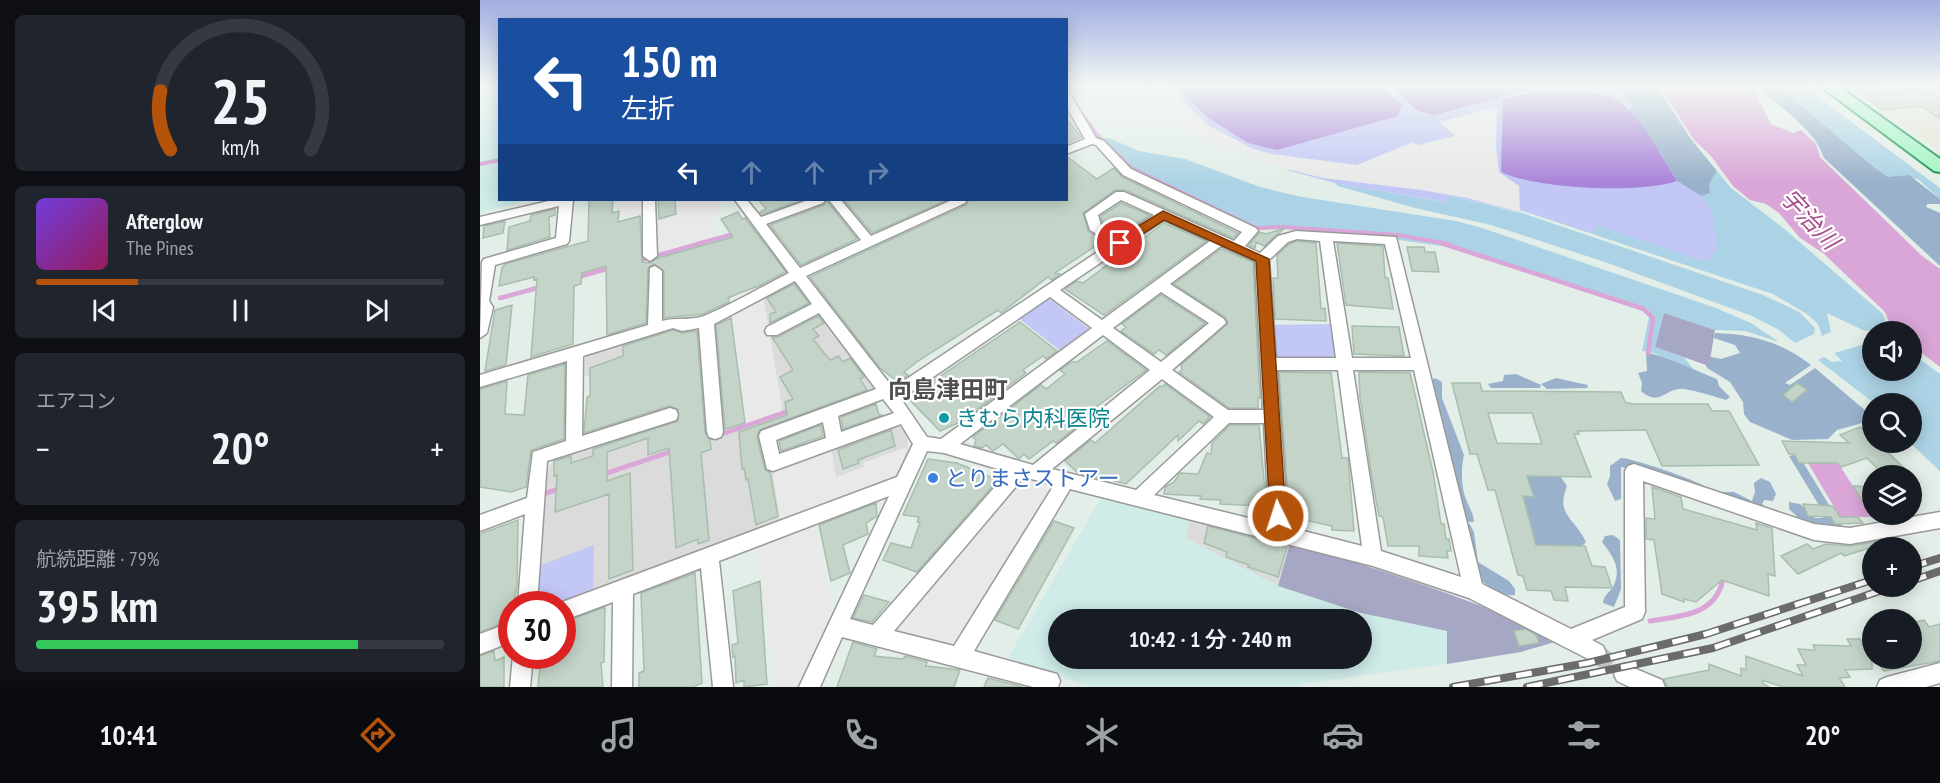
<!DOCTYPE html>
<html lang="ja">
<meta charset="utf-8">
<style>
:root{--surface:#171b24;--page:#20242c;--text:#f1f3f6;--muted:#9ea1a6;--line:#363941;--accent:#b45309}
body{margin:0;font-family:"PT Sans Narrow","Noto Sans JP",sans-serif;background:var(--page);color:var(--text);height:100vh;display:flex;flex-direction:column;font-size:22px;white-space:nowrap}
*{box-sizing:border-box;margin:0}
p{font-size:20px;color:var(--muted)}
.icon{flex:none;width:33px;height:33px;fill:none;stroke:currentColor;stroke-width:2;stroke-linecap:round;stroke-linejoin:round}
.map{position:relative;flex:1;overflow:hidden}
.sheet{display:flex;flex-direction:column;gap:15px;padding:15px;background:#0d0f14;width:480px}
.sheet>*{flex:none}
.top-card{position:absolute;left:18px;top:18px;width:570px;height:183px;border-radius:0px;box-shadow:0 3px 15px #0003;background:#1a4fa0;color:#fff;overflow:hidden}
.fabs{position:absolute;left:1382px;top:321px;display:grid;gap:12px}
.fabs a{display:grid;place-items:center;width:60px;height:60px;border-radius:50%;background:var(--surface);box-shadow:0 3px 15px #0003;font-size:30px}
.speed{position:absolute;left:18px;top:591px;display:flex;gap:12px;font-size:30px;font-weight:700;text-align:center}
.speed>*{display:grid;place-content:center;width:78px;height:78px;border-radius:50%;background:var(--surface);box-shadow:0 3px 15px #0003;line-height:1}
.speed .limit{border:9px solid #d22;background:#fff;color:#111}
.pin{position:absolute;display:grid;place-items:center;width:51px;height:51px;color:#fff;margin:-26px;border:3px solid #fff;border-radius:50%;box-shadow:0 2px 6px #0007}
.me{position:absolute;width:66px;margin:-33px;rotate:356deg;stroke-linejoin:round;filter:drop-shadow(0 0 4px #0008)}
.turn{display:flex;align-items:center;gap:21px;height:126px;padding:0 24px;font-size:27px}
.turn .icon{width:78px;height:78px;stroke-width:2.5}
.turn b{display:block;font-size:42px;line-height:51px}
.lanes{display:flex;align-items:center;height:57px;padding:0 24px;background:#0003;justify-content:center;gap:30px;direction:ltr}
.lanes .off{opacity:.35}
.big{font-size:45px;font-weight:600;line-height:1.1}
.sheet .tile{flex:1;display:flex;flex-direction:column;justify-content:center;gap:9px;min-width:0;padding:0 21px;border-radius:9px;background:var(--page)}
.sheet .dial{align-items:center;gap:0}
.dial svg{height:156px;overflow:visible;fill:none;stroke:var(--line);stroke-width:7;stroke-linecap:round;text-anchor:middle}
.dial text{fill:var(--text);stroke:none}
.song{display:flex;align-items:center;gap:18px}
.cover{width:72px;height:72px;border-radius:9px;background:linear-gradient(135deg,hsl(260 70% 55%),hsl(330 70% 35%))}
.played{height:6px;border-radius:3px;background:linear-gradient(90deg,var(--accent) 25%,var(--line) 25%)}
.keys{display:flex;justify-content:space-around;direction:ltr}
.heat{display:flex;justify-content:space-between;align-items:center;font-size:33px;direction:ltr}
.charge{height:9px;border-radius:4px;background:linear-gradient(90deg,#34c759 79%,var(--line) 0)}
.trip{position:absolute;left:568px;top:609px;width:324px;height:60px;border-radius:30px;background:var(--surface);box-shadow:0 3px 15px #0003;font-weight:600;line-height:60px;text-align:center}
.menu{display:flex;height:96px;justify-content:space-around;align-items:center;background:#090b0e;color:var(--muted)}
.menu .icon{width:42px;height:42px}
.menu .current{color:var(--accent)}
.menu b{font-size:27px;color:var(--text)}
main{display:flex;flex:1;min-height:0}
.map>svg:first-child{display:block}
</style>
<main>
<section class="sheet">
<div class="tile dial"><svg viewBox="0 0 100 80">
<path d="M14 69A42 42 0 1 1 86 69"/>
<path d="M14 69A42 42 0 0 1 9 39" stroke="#b45309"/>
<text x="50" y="56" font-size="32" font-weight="700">25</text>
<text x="50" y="72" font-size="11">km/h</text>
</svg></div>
<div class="tile">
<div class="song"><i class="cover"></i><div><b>Afterglow</b><p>The Pines</p></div></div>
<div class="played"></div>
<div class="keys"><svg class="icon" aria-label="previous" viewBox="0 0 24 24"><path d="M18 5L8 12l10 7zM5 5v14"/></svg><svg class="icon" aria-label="pause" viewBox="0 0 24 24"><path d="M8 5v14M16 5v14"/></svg><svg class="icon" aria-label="next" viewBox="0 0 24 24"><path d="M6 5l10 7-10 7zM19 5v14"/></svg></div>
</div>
<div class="tile"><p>エアコン</p>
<div class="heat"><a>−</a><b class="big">20°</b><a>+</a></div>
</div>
<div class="tile"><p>航続距離 · 79%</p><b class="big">395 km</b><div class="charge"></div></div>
</section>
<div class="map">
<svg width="1460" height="687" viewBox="0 0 1460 687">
<rect width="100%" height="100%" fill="#e3eee8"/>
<path fill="#dadbda" d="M310,281L318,282L335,303L334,312H341L361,345L396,390L285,434L291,468L420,421L426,429L428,449L419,473L82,604H56L63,494L70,465L80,456L185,415L172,412L171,373L110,377L105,375L106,355L201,326L220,328L226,396L217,405L219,411L228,414L232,325Z
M711,517L810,543L798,586L705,538Z"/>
<path fill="#e6e6d6" d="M1367,86H1460V151L1384,99Z"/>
<path fill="#cfece9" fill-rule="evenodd" d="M0,86H19L20,200H49L0,212Z
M622,496L711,517L705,538L798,586L881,613L968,631L967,664L820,684V687H612L528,658ZM579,620H882V658H579Z"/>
<path fill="#acd3e5" d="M1298,86H1323L1460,188V199L1438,179L1408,177L1395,168Z
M629,138L659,151L705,159L780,187L822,197L976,221L1002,228L1236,308L1271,323L1299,342L1265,331L1235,330L1184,313L1175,347L1204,357L1214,370L1174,353L1162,351L1169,317L1158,308L977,248L919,240L914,235L804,227L774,229L649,170L619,139Z
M1237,171L1251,188L1302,227L1403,314L1407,327L1385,331L1347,313L1351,332L1342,336L1338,324L1327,314L1293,294L1040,210L1229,184Z
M851,180L860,184L965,202L967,195L1045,214L1283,295L1319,312L1335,328L1334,334L1315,343L1299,330L1272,316L1125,262L1011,225L935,208L858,186Z
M1392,342V370H1431V353L1460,374V471L1430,443L1431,404L1394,403L1338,360L1344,357L1352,362L1362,361L1354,353Z"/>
<path fill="#9ab1cb" d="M1132,86H1177L1210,138L1237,171L1229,184L1230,193L1221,196L1197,181L1180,152L1157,129L1148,110L1154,106Z
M1277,86H1298L1395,168L1408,177L1429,175L1460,199V204H1447L1446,207L1460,213V266L1344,158C1334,128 1299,107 1277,86Z
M1235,333C1271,334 1302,342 1331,365L1305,383L1310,385L1335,368L1392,416V430L1382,423L1357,430L1348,439L1312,440L1270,422L1264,414L1263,402L1250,382L1227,368L1224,361L1227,356L1241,359L1260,353L1255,345L1234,338Z
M1166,353C1180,353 1221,373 1237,379L1239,386L1250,397L1246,400C1236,397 1214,390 1204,389C1185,387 1181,408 1161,391L1162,383L1158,373L1167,371Z
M1036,374L1061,385L1060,388H1011L1008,384L1023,381L1024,375Z
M955,378L962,382V398L984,455C981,467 981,487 986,499C989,508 993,511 994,522H989L984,517L950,381Z
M1076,378L1108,385L1107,388L1067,389L1061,384Z
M1313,455L1321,459L1365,531L1323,522L1309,509V502L1320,504L1335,518H1343V512L1309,456Z
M1141,458C1152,458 1227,483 1232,491L1141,467V499L1135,501L1127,484L1130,476V466Z
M1044,468L1079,474L1087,486C1075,515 1095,518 1106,542L1099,549L1066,550L1051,542L1039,494Z
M1281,478L1290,482L1296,494L1293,501L1284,500L1282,504L1287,508L1241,497L1240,492H1254L1272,501L1275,492L1274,483Z
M980,523H989L994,532L998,562L1029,581L1035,589V595C1028,596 1024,594 1017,591C986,575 988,554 980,523Z
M1133,535L1140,540L1141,589L1134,607L1123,603C1124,593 1133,591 1135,582C1141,566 1131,554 1122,542L1125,536Z"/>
<path fill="#a6a7c5" d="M1184,313L1235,330L1229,366L1175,347Z
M810,543C900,568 987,599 1073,634L1075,642L1041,652L967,664V631L881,613L798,586Z"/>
<path fill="#c2c7f6" d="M663,86H1132L1154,106L1149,110L1180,152L1197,181L1221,196L1232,211L1237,249L1229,260H1219L1118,225L1112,233L1041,210L1040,212L967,195L966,202L859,184L810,171L674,99Z
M562,300H571L608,328L606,336L582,352L538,318Z
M850,324L855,354L851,360H800L792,354L790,325Z
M114,545L113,592L81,604H56L59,566Z"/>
<path fill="#a985d9" d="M695,86H901L922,105L918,116L797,150L768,143L728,118Z
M911,86H1064L954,115L936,110Z
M1059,91C1081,93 1108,90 1129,96C1153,103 1184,159 1197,181C1160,194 1056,189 1021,172L1023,99Z"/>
<path fill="#e9e9e9" d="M671,86H690L692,92L728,125L771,148L792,154L877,165L933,142L939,145L975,136L959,122L1017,107L1016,148L1019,172L1039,186L1040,212L987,198L941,190L843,178L782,163L712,132L676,106L667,95L672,88Z
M139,200H162V213L139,219Z
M197,200H250L241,206L235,217L236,238L176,254L175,221L197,215Z
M283,296L303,412L266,426L251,314Z
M351,447L356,477L384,467L383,463L427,447L419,473L415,477L300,520L292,469Z
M545,475L576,482L577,487L474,648L411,631Z
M335,523L354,619L323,687H296L276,546Z"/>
<path fill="#d9a6d7" d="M1180,86H1272L1291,124L1313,133L1321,130L1336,144L1340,157L1441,255L1460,269V367L1431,345V332L1407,331L1411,327L1405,312L1343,253L1320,238L1299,213L1286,204L1270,200L1253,186L1231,156L1214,140Z
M1328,463H1358L1393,517H1360Z"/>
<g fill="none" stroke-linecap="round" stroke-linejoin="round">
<path stroke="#d9a6d7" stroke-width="4" d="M596,105L616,134L651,168L776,228L802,227L917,235L969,244
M0,164L20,160
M217,244L257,233"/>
<path stroke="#d9a6d7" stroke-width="4.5" d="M961,243L1164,309L1173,318L1168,353
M158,261L222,243
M98,277L130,268
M20,298L61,287
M224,440L312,410"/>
<path stroke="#d9a6d7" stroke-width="5" d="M121,475L193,451
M63,494L82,488
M1170,621C1199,616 1233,616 1242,583"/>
</g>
<path fill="#c4d4c8" stroke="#a7bead" stroke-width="1.5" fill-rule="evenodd" d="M1369,86H1392L1406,91L1438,89L1445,94L1452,93L1460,99V119L1441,106L1403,110Z
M586,118L601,137L586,143Z
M586,156L617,179L634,168L642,177L758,233L753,238L645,190H635L603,213L608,231L623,241L575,273L580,274L572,280L568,277L521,313L518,310L438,361L424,372L428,375L418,382L400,368L330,277L486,205L489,200H586Z
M109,200H133L132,213L139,211L138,222L160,216L162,262L170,263L178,258L253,237L241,219L258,212L262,219L265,218L306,272L279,286L259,293L248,298L249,302L223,314L184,318V271L174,264L168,268L166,323L127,335L126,266L102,273L101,284L94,286L93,344L51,357L57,279L54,280V277L19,286L22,268L25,264L108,241Z
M178,200H195L196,214L179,219Z
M279,200H323L282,214L280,212L286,209Z
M364,200H468L392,233Z
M347,201L377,239L321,265L290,225L344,205Z
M641,203L669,215L641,234L623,224L621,216Z
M75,209V215L69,217L70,237L27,250L29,227L50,221L51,215Z
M25,221L23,233L3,238L4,226Z
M684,223L726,241L624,315L585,289L597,281L603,283Z
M805,228L784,246L776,242L775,248L769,245L780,232L786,234Z
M817,241L836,243L841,309L845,308L846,321L795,319L793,278H798L797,255L809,244Z
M857,243L903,246L905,278H908L913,309L866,305Z
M927,247H944L945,252H955L959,272L932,271Z
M741,249L773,262L780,398H778V408H749L699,372L702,370L701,365L748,323L745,317L694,284Z
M314,284L329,303L290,323V314L296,312L287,298Z
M681,295L725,323L686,355L679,350L674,354L641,331L646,327L642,324Z
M32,305L26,365L5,371L15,310Z
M338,316L344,323L333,329L339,336L333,339L348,358L351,360L358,356L363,362L370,358L384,377L380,379L387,390L279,430L277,437L285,470L290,472L298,516L276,525L268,479L266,480L264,468L262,469L259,432L307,415L305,402L313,399L300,377L313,370L292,337H298Z
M251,318L265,423L245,429L236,325Z
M540,322L577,351L566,359L563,356L543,370L546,373L480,422L460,431L428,398Z
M872,326L919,327L924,356L874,354Z
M193,330L202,333L217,331L225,432L230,440L231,449L221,453L229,540L218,544V539L196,548L189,448L168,455V438L127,452V481L150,473L153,570L129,579V494L75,512L77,475L74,476V461L91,456V463L113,456V449L198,421V409L189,406L104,433L107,397L110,396V368L143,356V346Z
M627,341L666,370L592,425L595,428L576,443L573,441L549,459L544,454L539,459L523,444L513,451L506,445L502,448L494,446L496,440L493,437L561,385L566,389L585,374L580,370L592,362H597Z
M85,364L84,439L51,450L46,487L31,492L0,487V389L27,381L25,414L44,415L48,375Z
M799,372L851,373L862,458H868L874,531L852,530V526L815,518V500L808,499Z
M879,372L930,373L953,472L961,524H964L966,539H969L971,551H967L968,558L939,556V546H908L903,517L899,516L892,478L880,397Z
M972,383H1000L1002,391L1141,392L1145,402L1152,404H1228L1232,411H1249L1279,465L1182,466L1166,430L1098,431L1099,434H1094L1111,477L1047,476L1054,497L1043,496L1056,545L1105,546L1112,566L1125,567L1132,588L1085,587L1088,601L1074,600L1071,591L1047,590L1043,576L1038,575L1015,490H1008L997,454H990ZM1008,413H1052L1062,444L1017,443Z
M1317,383L1327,390L1312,402L1303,395Z
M685,384L730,417L723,424L719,421L698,441V435L646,484L634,481L627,475L623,479L599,474L585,461L611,440L615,443L680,386L682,387Z
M396,404L399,415H403L363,429L361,417Z
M341,425L343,436L301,451L299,441Z
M750,425H779L786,502H781V506L740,504L741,500L720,499L721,496L684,494L685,487L694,482L700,473L718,474L727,453L731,454L732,443Z
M1380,427L1392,438V442H1397L1424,468L1404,475L1387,458L1361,467L1358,463H1319L1314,454H1309L1302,441L1369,443L1360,435Z
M411,430L415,446L378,460L379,463L363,469L358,450Z
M448,459L477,463L518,480L437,572L403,560L411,543L431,548L440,522H437L439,517L423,515Z
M1373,486L1392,487V516Z
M1172,487L1201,497L1203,509L1277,530L1276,523L1292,528L1295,576L1288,574L1289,596L1242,580L1216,602L1204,599V602L1182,594L1174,540L1166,539V518L1175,519Z
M396,503L397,516L386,523L388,534L363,545L370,573L351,581L339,525Z
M1323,504L1353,506L1360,517H1378L1383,523L1355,524L1351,517L1328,516Z
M38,520L37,585L34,602L29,603L28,621L0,632V534Z
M574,521L594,528L538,629L515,620Z
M728,526L807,547L798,577L768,567L769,565L746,557L747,552L724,543Z
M1400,541L1403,544L1364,556L1361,553L1318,574L1301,556L1327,544L1333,549L1346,544L1370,546Z
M215,573L222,683L213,687H159V673L164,671L161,593Z
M280,581L287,684L264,687V680L256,683L255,656L253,657L252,645L258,643L253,591Z
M384,595L409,602L392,622L373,618Z
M125,607L124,662L121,663L123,687H58L61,656H82V623Z
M1444,620L1449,627L1460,624V661L1404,671L1395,658H1431V623Z
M1046,629L1056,635L1059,643L1039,646L1034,631Z
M1367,639H1380L1383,644L1392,643V669L1365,670L1370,677L1359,678L1365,687H1303L1282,680V683L1289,687H1187L1184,679L1229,670V664L1261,676V668L1266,670V656L1323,676L1317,665H1326L1318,649L1335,650L1333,645L1371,646Z
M373,642L397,649L394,656L423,659L425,656L447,662L446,666L480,670L474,687H357Z
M14,651L15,661L24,657V687H0V656Z
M508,678L543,687H504Z"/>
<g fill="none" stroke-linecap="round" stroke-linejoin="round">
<path stroke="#bbc4bf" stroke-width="19" stroke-dasharray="19 9" stroke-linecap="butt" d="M1116,653L1144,674"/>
<g stroke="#9a9a9a" stroke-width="3">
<path id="minor" d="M586,93L591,96L616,138L624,141L651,169L776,228L778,231L765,246L780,253L798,236L816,231L916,237L1002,584L1091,629L1145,607V471L1148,466L1154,464L1334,524L1370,528L1460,512V528L1370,544L1334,540L1163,481L1165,612L1162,619L1112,640L1123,646L1126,653L1123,660L1116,663L989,598L893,566L590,489L494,651L577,674L580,681L578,687H553L362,637L340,687H319L409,496L239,561L253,687H233L221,568L153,594L152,687H132L133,602L82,621V604H77L417,477L433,444L421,424L293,471L287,469L279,436L281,431L396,389L339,313L297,335H287L285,331L287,327L332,304L315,281L234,324L243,432L241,437L235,439L229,437L227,432L219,328L202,331L193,328L103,356L102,436L190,408L196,410L198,415L196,420L67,461L57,604H38L45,514L0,531V515L47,498L53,452L86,441L87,361L0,387V375L168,325L170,268L175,266L182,271V321C196,317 209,321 224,316C253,304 281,287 309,273L255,200H267L281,217L328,200H345L343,203L286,224L320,268L381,240L349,200H361L391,236L472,200H487L485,203L326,276L413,388L631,243L610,230L605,214L636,192H644L754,241L762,232L643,175L616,145L612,144L586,154V147L605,139L586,106ZM641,200L674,215L640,237L621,225L618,215ZM684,220L730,241L622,320L580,290ZM817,239L840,241L856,358H796L789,260L808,242ZM853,241L905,244L931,358H872ZM741,246L775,261L783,410H748L692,370L746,323L744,319L690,284ZM681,292L729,323L681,362L633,328ZM570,297L612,328L461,439L447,437L421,399ZM623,335L670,370L553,465L480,444ZM797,370H858L882,546L808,527ZM873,370H934L981,577L901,551ZM682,379L734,417L656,490L572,469ZM403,399L414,413L361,432L358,416ZM343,422L346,438L299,454L296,440ZM749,423H784L789,523L674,495ZM447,451L464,453L528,472L393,625L370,619ZM544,477L574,485L474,646L414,631Z
M73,200H93L89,241L87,244L15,265L9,301L13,307L7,333L0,338L2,262L4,259L76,238L79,206L0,225V217Z
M163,200H175L177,256L170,261L163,256Z
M32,622V642L0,654V634Z
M33,656H53L50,687H30Z
M1460,663V683L1446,687H1397L1400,680L1407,677Z
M1144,664L1182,680L1185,687H1150L1137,681L1134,674L1137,667Z"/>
</g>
<g stroke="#088e49" stroke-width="4">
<path id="primary" d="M1340,86H1358L1460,159V172L1454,171Z"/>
</g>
<use href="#minor" fill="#fff" fill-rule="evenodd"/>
<use href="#primary" fill="#a0f6c1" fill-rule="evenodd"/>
<g stroke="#6b6b6b" stroke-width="8">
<path id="rail" d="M1431,567L1460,558
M1431,581L1460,571
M973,687L1108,663L1226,634L1392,580
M1047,687L1233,648L1414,586"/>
</g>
<use href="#rail" stroke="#fff" stroke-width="5" stroke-dasharray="16" stroke-linecap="butt"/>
</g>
<linearGradient id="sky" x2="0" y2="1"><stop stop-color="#a2aee1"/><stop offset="0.47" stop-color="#f2f7f5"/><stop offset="1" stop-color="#f2f7f5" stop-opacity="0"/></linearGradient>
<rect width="1460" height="182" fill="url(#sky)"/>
<path fill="#b45309" stroke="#753606" stroke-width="1.5" d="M683,211L789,259L806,516L804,521L798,523L792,521L790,516L776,261L684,220L644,246H635V240Z"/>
<circle fill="#0f9aa8" stroke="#fff" stroke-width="2" cx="464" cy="418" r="6"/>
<circle fill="#3f7fe0" stroke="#fff" stroke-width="2" cx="453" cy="478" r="6"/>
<g text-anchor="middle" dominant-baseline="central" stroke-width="4.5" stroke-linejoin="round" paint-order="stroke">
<g font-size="22" fill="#0d838f" stroke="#fff" text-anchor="start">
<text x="476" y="418">きむら内科医院</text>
</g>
<g font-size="22" fill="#366cbe" stroke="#fff" text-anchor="start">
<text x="465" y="478">とりまさストアー</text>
</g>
<g font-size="24" font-style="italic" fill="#a74f8b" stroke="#fff">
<text transform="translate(1330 219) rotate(47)">宇治川</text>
</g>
<g font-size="24" font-weight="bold" fill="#505050" stroke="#fff">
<text x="468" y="389">向島津田町</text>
</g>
</g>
</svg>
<div class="fabs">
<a><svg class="icon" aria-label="sound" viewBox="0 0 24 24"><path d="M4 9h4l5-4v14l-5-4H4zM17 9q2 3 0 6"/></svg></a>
<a><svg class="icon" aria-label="search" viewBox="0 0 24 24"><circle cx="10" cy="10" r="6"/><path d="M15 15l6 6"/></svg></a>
<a><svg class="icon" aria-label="layers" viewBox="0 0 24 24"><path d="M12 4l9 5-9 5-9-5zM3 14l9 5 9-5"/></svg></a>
<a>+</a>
<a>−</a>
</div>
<div class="speed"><div class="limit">30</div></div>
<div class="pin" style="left:640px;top:243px;background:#d93025"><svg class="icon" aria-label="arrive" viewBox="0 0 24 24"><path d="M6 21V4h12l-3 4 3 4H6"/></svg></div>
<svg class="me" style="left:798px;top:516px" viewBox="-20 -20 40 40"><circle r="17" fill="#b45309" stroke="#fff" stroke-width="3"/><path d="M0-11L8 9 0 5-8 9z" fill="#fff"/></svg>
<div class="trip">10:42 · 1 分 · 240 m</div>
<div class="top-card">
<div class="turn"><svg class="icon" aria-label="left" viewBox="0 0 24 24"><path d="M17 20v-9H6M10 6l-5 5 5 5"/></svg><div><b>150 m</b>左折</div></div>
<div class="lanes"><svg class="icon" aria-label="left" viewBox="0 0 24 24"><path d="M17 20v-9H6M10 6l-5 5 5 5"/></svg><svg class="icon off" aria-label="ahead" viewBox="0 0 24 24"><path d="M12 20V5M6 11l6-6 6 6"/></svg><svg class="icon off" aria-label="ahead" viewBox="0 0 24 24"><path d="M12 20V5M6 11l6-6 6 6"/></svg><svg class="icon off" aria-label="right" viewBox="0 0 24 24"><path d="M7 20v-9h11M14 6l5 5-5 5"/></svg></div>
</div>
</div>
</main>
<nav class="menu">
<b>10:41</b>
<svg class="icon current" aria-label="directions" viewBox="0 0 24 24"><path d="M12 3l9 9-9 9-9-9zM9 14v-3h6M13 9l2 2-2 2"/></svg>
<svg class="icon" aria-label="music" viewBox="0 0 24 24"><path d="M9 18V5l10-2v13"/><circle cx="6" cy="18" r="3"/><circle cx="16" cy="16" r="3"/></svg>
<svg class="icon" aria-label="phone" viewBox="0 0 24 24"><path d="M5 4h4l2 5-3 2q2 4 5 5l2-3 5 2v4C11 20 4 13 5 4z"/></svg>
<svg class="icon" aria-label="climate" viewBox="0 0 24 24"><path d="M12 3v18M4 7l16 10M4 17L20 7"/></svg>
<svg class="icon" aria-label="car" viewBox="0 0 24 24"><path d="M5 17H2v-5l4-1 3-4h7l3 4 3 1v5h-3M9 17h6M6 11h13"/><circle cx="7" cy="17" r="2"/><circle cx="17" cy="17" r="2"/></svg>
<svg class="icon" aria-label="filters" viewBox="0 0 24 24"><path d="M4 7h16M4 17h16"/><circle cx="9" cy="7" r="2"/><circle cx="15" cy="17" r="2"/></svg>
<b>20°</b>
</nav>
